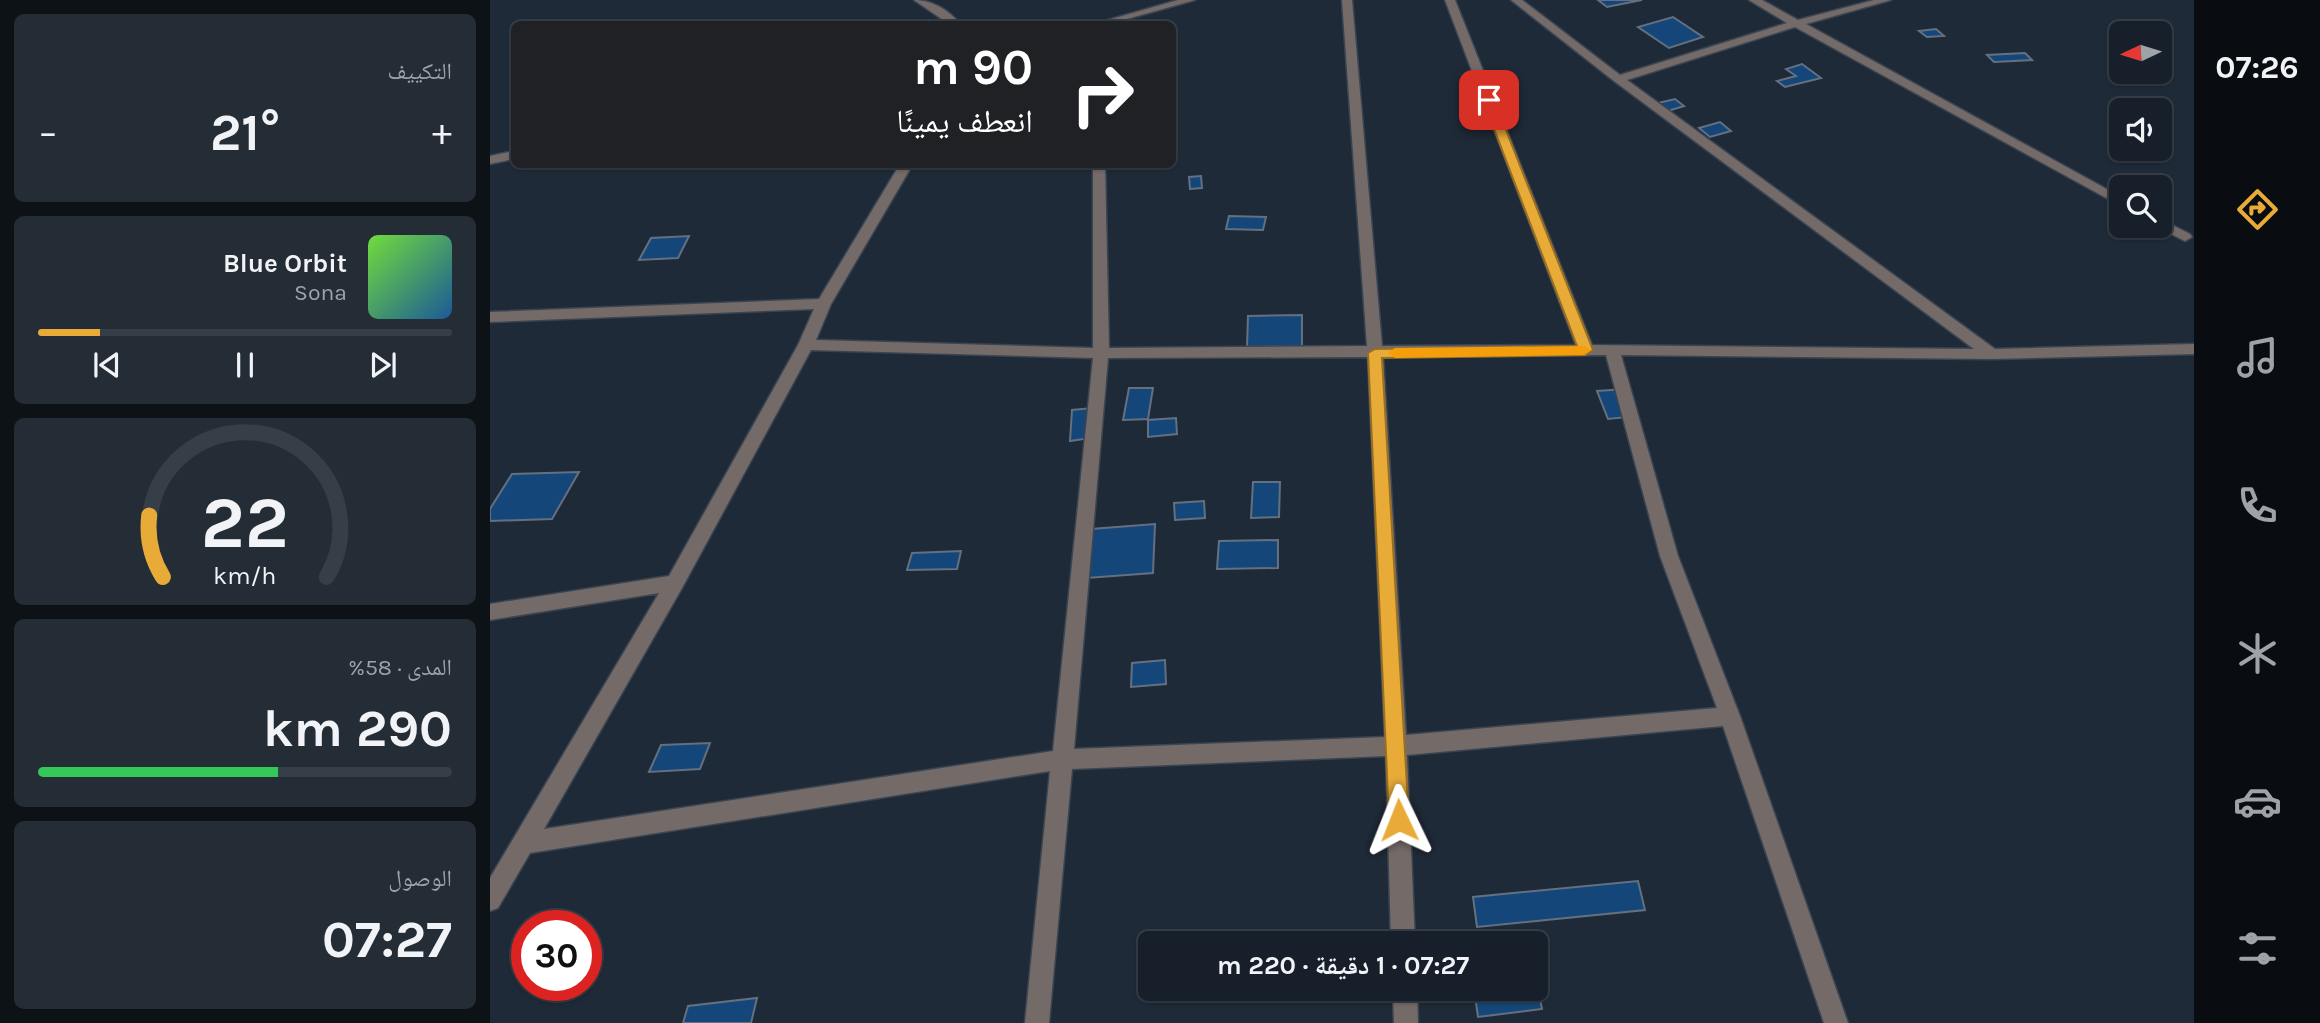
<!DOCTYPE html>
<html lang="ar">
<meta charset="utf-8">
<style>
:root{--surface:#17202a;--page:#242d36;--text:#f1f3f6;--muted:#9ea3a8;--line:#363e47;--accent:#e9ab38}
body{margin:0;font-family:Karla,"Noto Naskh Arabic",sans-serif;background:var(--page);color:var(--text);direction:rtl;height:100vh;display:flex;flex-direction:column;font-size:26px;white-space:nowrap}
*{box-sizing:border-box;margin:0}
p{font-size:23px;color:var(--muted)}
.icon{flex:none;width:38px;height:38px;fill:none;stroke:currentColor;stroke-width:2;stroke-linecap:round;stroke-linejoin:round}
.map{position:relative;flex:1;overflow:hidden;direction:ltr}
.details{display:flex;flex-direction:column;gap:14px;padding:14px;background:#0d1217;width:490px}
.details>*{flex:none}
.guide{position:absolute;left:21px;top:21px;width:665px;height:147px;border-radius:10px;box-shadow:0 2px 5px #0004,0 0 0 2px var(--line);direction:rtl;background:#202124;color:#fff;overflow:hidden}
.needle{width:46px;rotate:266deg}
.fabs{position:absolute;left:1619px;top:21px;display:grid;gap:14px}
.fabs a{display:grid;place-items:center;width:63px;height:63px;border-radius:10px;background:var(--surface);box-shadow:0 2px 5px #0004,0 0 0 2px var(--line);font-size:35px}
.speed{position:absolute;left:21px;top:910px;display:flex;gap:14px;font-size:35px;font-weight:700;text-align:center}
.speed>*{display:grid;place-content:center;width:91px;height:91px;border-radius:50%;background:var(--surface);box-shadow:0 2px 5px #0004,0 0 0 2px var(--line);line-height:1}
.speed .limit{border:10px solid #d22;background:#fff;color:#111}
.pin{position:absolute;display:grid;place-items:center;width:60px;height:60px;color:#fff;margin:-30px;border-radius:14px;box-shadow:0 4px 10px #0006}
.me{position:absolute;width:77px;margin:-38px;rotate:358deg;stroke-linejoin:round;filter:drop-shadow(0 0 5px #0008)}
.turn{display:flex;align-items:center;gap:24px;height:147px;padding:0 28px;font-size:32px}
.turn .icon{width:91px;height:91px;stroke-width:2.5}
.turn b{display:block;font-size:49px;line-height:60px}
.big{font-size:52px;font-weight:700;line-height:1.1}
.details .tile{flex:1;display:flex;flex-direction:column;justify-content:center;gap:10px;min-width:0;padding:0 24px;border-radius:10px;background:var(--page)}
.details .dial{align-items:center;gap:0}
.dial svg{height:182px;overflow:visible;fill:none;stroke:var(--line);stroke-width:7;stroke-linecap:round;text-anchor:middle}
.dial text{fill:var(--text);stroke:none}
.song{display:flex;align-items:center;gap:21px}
.cover{width:84px;height:84px;border-radius:10px;background:linear-gradient(135deg,hsl(100 70% 55%),hsl(210 70% 35%))}
.played{height:7px;border-radius:4px;background:linear-gradient(90deg,var(--accent) 15%,var(--line) 15%)}
.keys{display:flex;justify-content:space-around;direction:ltr}
.heat{display:flex;justify-content:space-between;align-items:center;font-size:38px;direction:ltr}
.charge{height:10px;border-radius:5px;background:linear-gradient(90deg,#34c759 58%,var(--line) 0)}
.trip{position:absolute;left:648px;top:931px;width:410px;height:70px;border-radius:10px;background:var(--surface);box-shadow:0 2px 5px #0004,0 0 0 2px var(--line);font-weight:700;line-height:70px;text-align:center;direction:rtl}
main{display:flex;flex:1;min-height:0}
.menu{display:flex;flex-direction:column;width:126px;justify-content:space-around;align-items:center;background:#090d11;color:var(--muted)}
.menu .icon{width:49px;height:49px}
.menu .selected{color:var(--accent)}
.menu b{font-size:32px;color:var(--text)}
.map>svg:first-child{display:block}
</style>
<main>
<nav class="menu">
<b>07:26</b>
<svg class="icon selected" aria-label="directions" viewBox="0 0 24 24"><path d="M12 3l9 9-9 9-9-9zM9 14v-3h6M13 9l2 2-2 2"/></svg>
<svg class="icon" aria-label="music" viewBox="0 0 24 24"><path d="M9 18V5l10-2v13"/><circle cx="6" cy="18" r="3"/><circle cx="16" cy="16" r="3"/></svg>
<svg class="icon" aria-label="phone" viewBox="0 0 24 24"><path d="M5 4h4l2 5-3 2q2 4 5 5l2-3 5 2v4C11 20 4 13 5 4z"/></svg>
<svg class="icon" aria-label="climate" viewBox="0 0 24 24"><path d="M12 3v18M4 7l16 10M4 17L20 7"/></svg>
<svg class="icon" aria-label="car" viewBox="0 0 24 24"><path d="M5 17H2v-5l4-1 3-4h7l3 4 3 1v5h-3M9 17h6M6 11h13"/><circle cx="7" cy="17" r="2"/><circle cx="17" cy="17" r="2"/></svg>
<svg class="icon" aria-label="filters" viewBox="0 0 24 24"><path d="M4 7h16M4 17h16"/><circle cx="9" cy="7" r="2"/><circle cx="15" cy="17" r="2"/></svg>
</nav>
<div class="map">
<svg width="1704" height="1023" viewBox="0 0 1704 1023">
<rect width="100%" height="100%" fill="#1f2a38"/>
<path fill="#154679" stroke="#637080" stroke-width="2" d="M1108,0H1152L1117,7Z
M1183,17L1213,37L1179,48L1148,27Z
M1446,29L1454,36L1437,37L1429,31Z
M1535,53L1542,60L1504,62L1497,55Z
M1312,64L1331,78L1295,87L1287,81L1306,76L1296,69Z
M1185,99L1194,106L1178,111L1168,103Z
M1230,122L1241,131L1220,137L1209,128Z
M711,176L712,188L700,189L699,177Z
M739,216L776,217L773,230L736,229Z
M199,236L188,258L149,260L161,238Z
M812,315V346L757,347L758,316Z
M639,388H663L658,419L633,420Z
M1137,389L1148,416L1118,419L1107,391Z
M602,408L601,438L580,441L582,410Z
M686,418L687,434L658,437V420Z
M89,472L62,519L0,521V509L22,474Z
M763,482H790L789,517L761,518Z
M714,501L715,518L685,520L684,503Z
M665,524L663,573L597,578L601,529Z
M788,540V568L727,569L729,541Z
M471,551L467,569L417,570L422,553Z
M675,660L676,684L641,687L642,663Z
M220,743L210,769L159,772L171,745Z
M1148,881L1155,910L987,927L983,897Z
M1037,933L1038,943H991L990,934Z
M1045,973L1052,1009L988,1017L984,989H1045Z
M267,998L261,1023H193L198,1006Z"/>
<g fill="none" stroke-linecap="round" stroke-linejoin="round">
<g stroke="#3b4552" stroke-width="3">
<path id="minor" d="M424,0C442,0 459,10 470,24H459Z
M688,0H705L619,24H604Z
M852,0H862L892,346L1086,345L955,0H965L1102,345L1484,349L1124,81L1021,0H1032L1130,75L1297,23L1259,0H1272L1308,20L1384,0H1401L1316,24L1631,197V206L1305,27L1137,80L1505,349L1704,344V354L1502,359L1131,355L1188,556L1250,716L1358,1023H1334L1233,726L917,755L925,943H901L896,756L582,769L559,1023H535L560,771L40,853L8,908L0,911V878L169,593L0,620V604L179,576L308,345L324,309L0,322V312L329,299L410,164H423L341,304L326,340L603,348V164H615L619,348L877,346ZM321,350L603,358L563,751L54,829L192,588ZM1116,355L1170,556L1227,708L916,735L893,357ZM878,357L895,737L584,749L618,358Z
M24,151V159L0,164V156Z
M1670,219L1700,234L1702,237L1695,241L1665,226H1670Z
M903,989H927L928,1023H904Z"/>
</g>
<use href="#minor" fill="#746a68" fill-rule="evenodd"/>
</g>
<path fill="#e9ab38" stroke="#976f24" stroke-width="2" d="M999,97L1004,100L1103,350L1096,355L892,358L919,820L916,827L909,830L902,827L899,820L878,353L885,349L1087,346L993,100Z"/>
<path fill="#f59e0b" d="M1094,346L1101,350L1094,355L905,358L898,353L905,348Z"/>
</svg>
<div class="fabs">
<a><svg class="needle" viewBox="-14 -14 28 28"><path d="M0-13l5 13h-10z" fill="#e53935"/><path d="M0 13l5-13h-10z" fill="#9ea3a8"/></svg></a>
<a><svg class="icon" aria-label="sound" viewBox="0 0 24 24"><path d="M4 9h4l5-4v14l-5-4H4zM17 9q2 3 0 6"/></svg></a>
<a><svg class="icon" aria-label="search" viewBox="0 0 24 24"><circle cx="10" cy="10" r="6"/><path d="M15 15l6 6"/></svg></a>
</div>
<div class="speed"><div class="limit">30</div></div>
<div class="pin" style="left:999px;top:100px;background:#d93025"><svg class="icon" aria-label="arrive" viewBox="0 0 24 24"><path d="M6 21V4h12l-3 4 3 4H6"/></svg></div>
<svg class="me" style="left:909px;top:820px" viewBox="-20 -20 40 40"><path d="M0-17L14 15 0 8-14 15z" fill="#e9ab38" stroke="#fff" stroke-width="4"/></svg>
<div class="trip">07:27 · 1 دقيقة · 220 m</div>
<div class="guide">
<div class="turn"><svg class="icon" aria-label="right" viewBox="0 0 24 24"><path d="M7 20v-9h11M14 6l5 5-5 5"/></svg><div><b>90 m</b>انعطف يمينًا</div></div>
</div>
</div>
<section class="details">
<div class="tile"><p>التكييف</p>
<div class="heat"><a>−</a><b class="big">21°</b><a>+</a></div>
</div>
<div class="tile">
<div class="song"><i class="cover"></i><div><b>Blue Orbit</b><p>Sona</p></div></div>
<div class="played"></div>
<div class="keys"><svg class="icon" aria-label="previous" viewBox="0 0 24 24"><path d="M18 5L8 12l10 7zM5 5v14"/></svg><svg class="icon" aria-label="pause" viewBox="0 0 24 24"><path d="M8 5v14M16 5v14"/></svg><svg class="icon" aria-label="next" viewBox="0 0 24 24"><path d="M6 5l10 7-10 7zM19 5v14"/></svg></div>
</div>
<div class="tile dial"><svg viewBox="0 0 100 80">
<path d="M14 69A42 42 0 1 1 86 69"/>
<path d="M14 69A42 42 0 0 1 8 42" stroke="#e9ab38"/>
<text x="50" y="56" font-size="32" font-weight="700">22</text>
<text x="50" y="72" font-size="11">km/h</text>
</svg></div>
<div class="tile"><p>المدى · 58%</p><b class="big">290 km</b><div class="charge"></div></div>
<div class="tile"><p>الوصول</p><b class="big">07:27</b></div>
</section>
</main>
